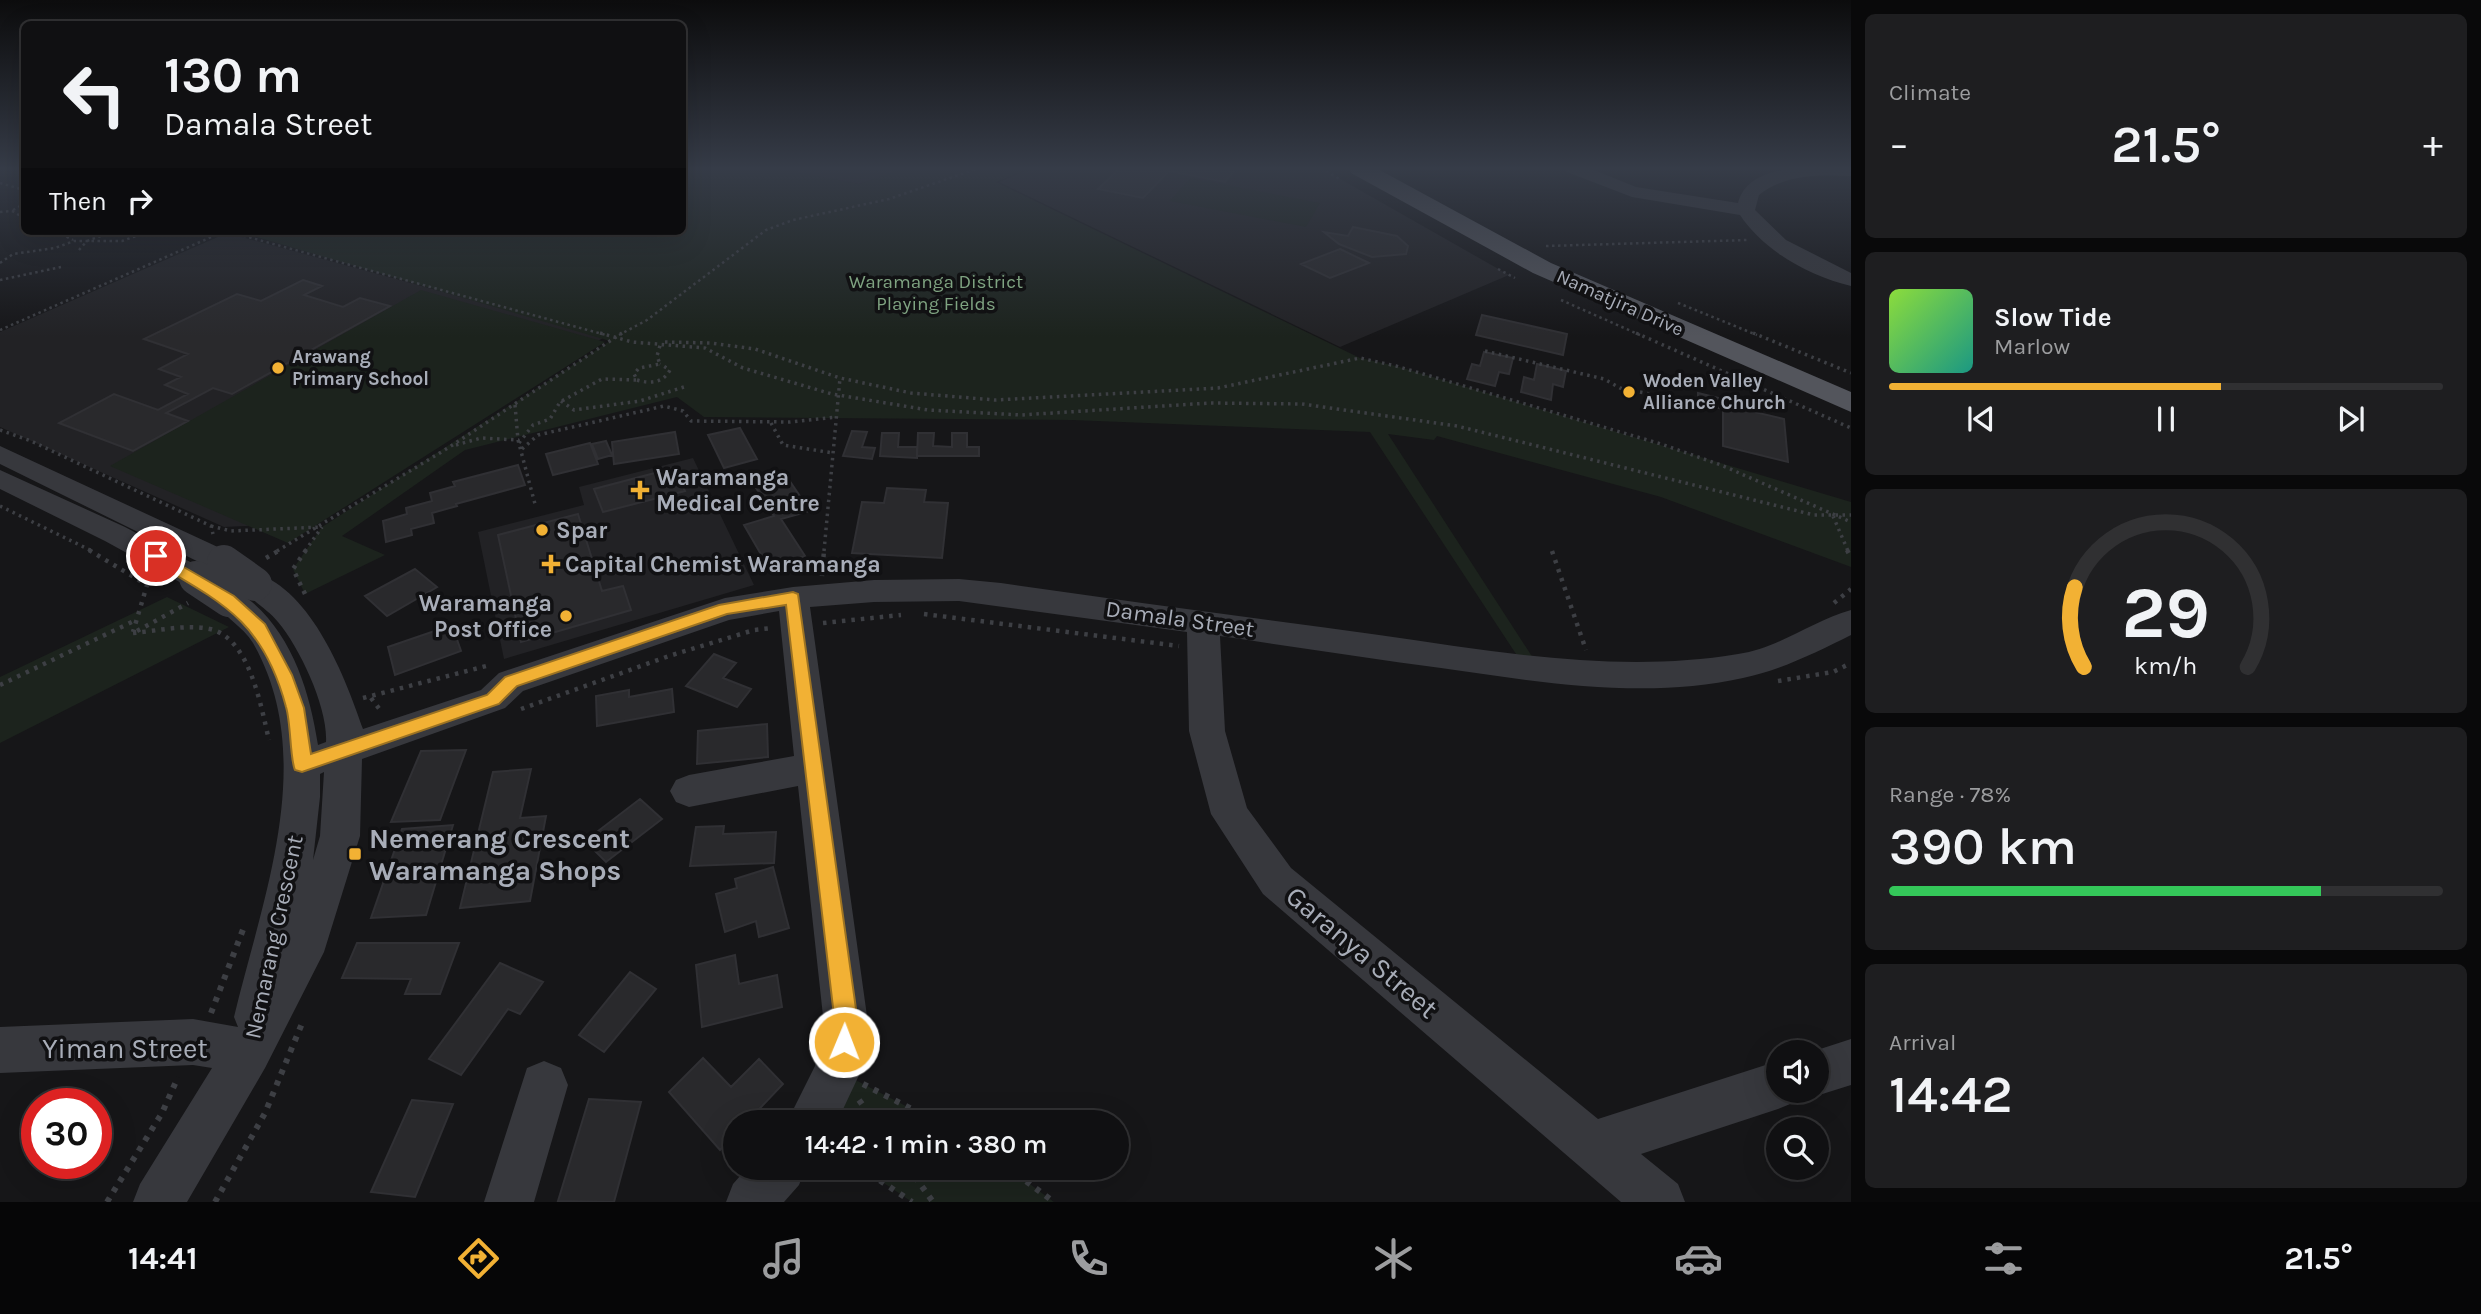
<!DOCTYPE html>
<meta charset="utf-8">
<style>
:root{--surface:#101012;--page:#1e1e20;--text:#f1f3f6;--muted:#9c9d9f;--line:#303032;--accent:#f2b134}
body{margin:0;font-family:Karla,sans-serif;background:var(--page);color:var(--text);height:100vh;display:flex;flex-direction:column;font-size:26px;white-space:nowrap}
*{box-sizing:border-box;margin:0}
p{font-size:23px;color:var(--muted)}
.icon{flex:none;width:38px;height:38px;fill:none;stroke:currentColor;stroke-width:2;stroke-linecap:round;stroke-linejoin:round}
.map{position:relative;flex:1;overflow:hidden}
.sheet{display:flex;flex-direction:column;gap:14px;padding:14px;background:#09090a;width:630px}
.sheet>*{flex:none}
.guide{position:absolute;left:21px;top:21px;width:665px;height:214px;border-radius:10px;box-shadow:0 7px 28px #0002,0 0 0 2px var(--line);background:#101012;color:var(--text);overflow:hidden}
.fabs{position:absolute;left:1766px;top:1040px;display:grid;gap:14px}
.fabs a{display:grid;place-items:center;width:63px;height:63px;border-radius:50%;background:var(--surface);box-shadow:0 7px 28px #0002,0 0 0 2px var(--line);font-size:35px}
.speed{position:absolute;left:21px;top:1088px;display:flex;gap:14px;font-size:35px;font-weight:700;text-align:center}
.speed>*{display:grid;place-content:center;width:91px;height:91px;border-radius:50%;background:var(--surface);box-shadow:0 7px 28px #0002,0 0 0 2px var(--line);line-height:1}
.speed .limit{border:10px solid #d22;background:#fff;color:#111}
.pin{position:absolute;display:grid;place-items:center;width:60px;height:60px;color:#fff;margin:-30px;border:4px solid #fff;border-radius:50%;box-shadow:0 2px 7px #0007}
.me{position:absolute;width:77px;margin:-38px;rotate:1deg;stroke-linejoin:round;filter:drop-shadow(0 0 5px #0008)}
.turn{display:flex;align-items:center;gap:24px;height:147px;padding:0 28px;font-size:32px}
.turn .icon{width:91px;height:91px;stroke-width:2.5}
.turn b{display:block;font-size:49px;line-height:60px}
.then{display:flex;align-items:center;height:66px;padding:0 28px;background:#0003;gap:14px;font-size:26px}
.big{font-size:52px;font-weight:600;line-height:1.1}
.sheet .tile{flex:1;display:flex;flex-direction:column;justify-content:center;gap:10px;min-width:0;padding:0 24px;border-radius:10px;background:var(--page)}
.sheet .dial{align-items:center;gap:0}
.dial svg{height:182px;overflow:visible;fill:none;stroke:var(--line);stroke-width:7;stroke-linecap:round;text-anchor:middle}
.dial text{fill:var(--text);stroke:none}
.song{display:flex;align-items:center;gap:21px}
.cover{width:84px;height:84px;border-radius:10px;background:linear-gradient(135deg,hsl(90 70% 55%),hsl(170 70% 35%))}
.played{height:7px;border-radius:4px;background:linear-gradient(90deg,var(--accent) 60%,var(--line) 60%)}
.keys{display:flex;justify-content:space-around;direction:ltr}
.heat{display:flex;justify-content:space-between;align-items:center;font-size:38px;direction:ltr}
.charge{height:10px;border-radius:5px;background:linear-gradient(90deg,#34c759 78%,var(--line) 0)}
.trip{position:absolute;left:723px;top:1110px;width:406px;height:70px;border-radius:35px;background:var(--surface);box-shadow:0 7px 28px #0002,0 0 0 2px var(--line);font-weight:600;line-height:70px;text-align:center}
.tabs{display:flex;height:112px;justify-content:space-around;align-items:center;background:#060607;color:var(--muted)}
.tabs .icon{width:49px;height:49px}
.tabs .active{color:var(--accent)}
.tabs b{font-size:32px;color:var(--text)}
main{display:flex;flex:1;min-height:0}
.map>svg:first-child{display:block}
</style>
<main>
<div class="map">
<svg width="1851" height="1202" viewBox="0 0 1851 1202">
<rect width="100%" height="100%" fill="#161618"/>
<path fill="#222225" d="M774,168H906L859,184Z
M1032,168H1321L1509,275L1340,347L999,182Z
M227,233L606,336L323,517L304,523L224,527L0,427V332Z
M693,458L754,585L504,659L478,532L584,505L579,487Z"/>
<path fill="#1c231d" d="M683,168H774L859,184L905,168H1029L996,182L1360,358L1396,366L1851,502V567L1661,497L1437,436L1434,440L1388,434L1533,658L1516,654L1370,432L1072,420L704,417L677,397L465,450L342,536L385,555L305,594L293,569L322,527L610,341L236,231H682Z
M1190,178L1320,203L1306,227L1170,201Z
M421,290L605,342L288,543L110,466Z
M167,597L229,627L0,743V677Z
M838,1071L937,1122H811Z
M860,1167H1007L1054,1202H912Z"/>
<path fill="#29292c" stroke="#303034" stroke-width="2" d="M1120,168H1236L1225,182L1169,171L1143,198L1098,189Z
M1353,227L1397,236L1408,246L1406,254L1372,257L1339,244L1324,232L1348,236Z
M1340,249L1369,263L1330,278L1301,264Z
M303,280L322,286L304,295L343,307L360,298L390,306L232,394L213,388L166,413L188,421L133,451L59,423L114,394L158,410L188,394L165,385L181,377L159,369L188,354L144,339L237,294L261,301Z
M1482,315L1567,334L1563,355L1476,335Z
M1484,352L1513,358L1509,374L1499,372L1495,386L1467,379L1472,364L1480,366Z
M1537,364L1566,371L1563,387L1553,384L1551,400L1521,392L1524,377L1534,380Z
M1698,393L1723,399L1724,405L1784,419L1788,462L1723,446V409L1698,403Z
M740,428L757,459L724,468L708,435Z
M852,431L867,432L862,447L875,448L872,459L843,456Z
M675,432L679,454L614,464L612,442Z
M882,433H899L898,447H917V458L880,456Z
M918,433H934L933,446L952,447V433H967V447H979V456H917Z
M606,441L612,455L598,459L592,444Z
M590,443L598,464L553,475L546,454Z
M518,465L525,485L456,504L457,506L432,513L434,523L411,529L412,535L386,542L383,521L407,514L406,508L432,501L430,493L455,486L453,482Z
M674,468L685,491L603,512L594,489Z
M783,471L810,511L781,519L805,556L769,568L744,525L774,516L751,480Z
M887,488L926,490L924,502L948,503L942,558L852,553L862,502L884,503Z
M578,514L602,591L623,586L631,610L521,642L498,535Z
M415,569L437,587L387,616L365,596Z
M452,625L461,651L395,675L388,647Z
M714,654L736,663L723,678L751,689L737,707L686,686Z
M672,689L674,712L597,726L596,696L629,690V697Z
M767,724L768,757L697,764L698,731Z
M466,750L440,820L391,822L421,751Z
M531,769L520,818L546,816L530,901L460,908L493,772Z
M640,799L662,819L606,862L585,841Z
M453,825L426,915L371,918L402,829Z
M724,826L723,834L776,832L774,863L690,866L696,827Z
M773,867L789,928L759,937L756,921L725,932L716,894L737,888L735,879Z
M357,943H459L440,994H405L411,979L342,978Z
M735,955L739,984L777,975L782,1007L702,1027L696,965Z
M500,963L543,982L520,1014L508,1009L461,1075L429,1059Z
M630,972L656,989L604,1052L579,1035Z
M703,1058L731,1087L759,1059L783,1084L747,1122H735V1134L720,1150L669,1092Z
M589,1099L641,1102L614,1202L558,1201Z
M412,1100L453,1104L415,1197L371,1192Z"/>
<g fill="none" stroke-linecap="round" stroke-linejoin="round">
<path stroke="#3d3f44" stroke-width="2.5" stroke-dasharray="2.5 3.5" stroke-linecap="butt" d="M1321,168L1341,180
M0,183L24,190
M13,210L24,204
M0,212L12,211L24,218
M56,231L73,240
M226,231L606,335
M1546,246L1747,240
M79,250L87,241L114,231
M0,263L13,254L55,248L74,241H122L150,231
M1498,269L1515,278
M0,280L61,267
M1561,300L1640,335
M1678,303L1757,335
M0,330L225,231
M619,335L647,320L766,230L793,220L889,199L979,168"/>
<path stroke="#3d3f44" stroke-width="3.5" stroke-dasharray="2.5 4.5" stroke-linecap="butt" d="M600,333L632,342L705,348L743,368L832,394L928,410L1021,415L1210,403L1302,404L1457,426L1814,515H1851
M1636,333L1851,428
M1753,333L1851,373
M665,342L710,343L755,349L840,378L911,393L995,400L1218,388L1360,358L1396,366L1661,444L1721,465L1851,522
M1485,351L1604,379L1620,388L1650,394L1691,409
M637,380C650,384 663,383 670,370L660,364
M561,401L574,410L640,401L687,386
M515,405L518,440
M771,423L783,445L833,453
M0,430L31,441L211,526L213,534
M519,443L533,425L550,419L560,402L602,379L637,380L634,374L639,368L660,364L657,356L661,342
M456,445L481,438L518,440L535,504
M522,449L538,435L664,406L683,411L691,421L790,422L836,417
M0,506L92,551
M1833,516L1848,551
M211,526L231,531L321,527
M277,551L448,448L622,333
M305,551L322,527
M824,551L840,378"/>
<path stroke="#3d3f44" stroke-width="4.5" stroke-dasharray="3.5 6" stroke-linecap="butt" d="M89,550L147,585L133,632
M1847,550L1851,558
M1552,551L1586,650
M266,558L280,550
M822,576L824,550
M305,594L293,569L306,550
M1834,603L1851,589
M924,614L1179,646
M823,623L901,615
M137,631L188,603
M133,633C157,631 186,624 210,629C250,638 261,707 269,740
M1778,681L1833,672L1851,663
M0,685L134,621
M363,698L490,665
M371,698L381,711
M521,709L669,656L754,630L772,628"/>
<path stroke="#3d3f44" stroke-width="6" stroke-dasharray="5 7" stroke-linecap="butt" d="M211,1013L244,927
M863,1084L937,1122
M859,1100L875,1122
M860,1167L912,1202
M908,1167L933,1202
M1007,1167L1054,1202
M107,1202L162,1113L178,1077
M215,1202L265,1113L303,1021"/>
<path fill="#37383d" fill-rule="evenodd" d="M1564,168H1589L1636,187L1738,203C1749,160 1817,168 1851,168V176C1819,175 1785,174 1759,195L1755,210L1786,240L1851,273V286C1809,276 1764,251 1740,215L1632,197L1567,172Z
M0,446L235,555L239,562L235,569L224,572L213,569L0,464Z
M0,470L125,527L207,571L211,578L207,585L196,588L185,585L105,541L0,489Z
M255,573C312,590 346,679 363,729L481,690L499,673L725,598L793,587L874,580L959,579L1001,583C1127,601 1253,618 1379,635C1498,652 1619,674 1738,654C1779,648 1812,621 1851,610V635C1817,652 1781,670 1743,678C1645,700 1539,682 1441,668C1367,658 1294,647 1220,636L1225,731L1247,808L1291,868L1598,1119L1778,1061V1090H1799L1795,1102L1778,1109L1641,1154L1678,1184L1685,1202H1621L1263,894L1211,814L1189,731L1187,632L959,601L874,602L810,607L867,1016L861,1071L837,1122H787L815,1066L823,1016L798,786L689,807L676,802L670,791L676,780L689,775L794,756L779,611L729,620L523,691L505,708L362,759L360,836L324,952L265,1068L187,1202H133L140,1184L212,1068L193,1065L0,1073V1027L193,1019L238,1027L234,1017C262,899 319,759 253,643C243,626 223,617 213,600L218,592C233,588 240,592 252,602C293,637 310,693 318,745L326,742C328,708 300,648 278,622C267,608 249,600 240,584L244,577ZM324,772L320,836L313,860L320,797V774Z
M1851,1039V1085L1816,1096L1801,1090H1816V1052H1811Z
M544,1061L561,1068L568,1085L534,1202H484L527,1068Z
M748,1167H806L799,1185L784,1202H726L733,1184Z"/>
<path fill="#53555c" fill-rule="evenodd" d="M1348,168H1376L1551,263L1851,392V412L1533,273L1351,173Z"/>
<path stroke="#37383d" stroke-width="34" d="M224,562L255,584
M196,578L229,600"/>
</g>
<linearGradient id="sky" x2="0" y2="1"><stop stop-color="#0c0c0d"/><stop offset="0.5" stop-color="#363c48"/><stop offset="1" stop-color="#363c48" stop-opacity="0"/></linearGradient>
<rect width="1851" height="337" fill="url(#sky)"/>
<path fill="#f2b134" stroke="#9d7322" stroke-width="2" d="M156,551L234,596L265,624L292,675L304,708L311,754L487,695L505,677L719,605L793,592L798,594L857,1016L855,1042L852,1050L844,1054L835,1050L832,1042L834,1016L786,605L727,614L517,686L499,704L302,772L295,770C290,760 291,723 286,707C263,620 221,602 150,560L148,556Z"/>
<g fill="#f2b134" stroke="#111113" stroke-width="2.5">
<circle cx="278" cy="368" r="7"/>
<circle cx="1629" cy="392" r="7"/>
<path d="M636.5 479.5h7v7h7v7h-7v7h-7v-7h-7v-7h7z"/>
<circle cx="542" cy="530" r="7"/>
<path d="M547.5 553.5h7v7h7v7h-7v7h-7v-7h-7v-7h7z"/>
<circle cx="566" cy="616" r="7"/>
<rect x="348" y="847" width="14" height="14" rx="3.5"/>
</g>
<g text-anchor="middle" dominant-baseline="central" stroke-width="7" stroke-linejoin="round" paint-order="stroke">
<g font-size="19" fill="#7fa381" stroke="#111113">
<text x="936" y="282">Waramanga District<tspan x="936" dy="22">Playing Fields</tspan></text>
</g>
<g font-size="19" fill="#a8adb8" stroke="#111113">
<text transform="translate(1620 303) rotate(24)">Namatjira Drive</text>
</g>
<g font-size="19" font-weight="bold" fill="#a8adb8" stroke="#111113" text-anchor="start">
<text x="292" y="357">Arawang<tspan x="292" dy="22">Primary School</tspan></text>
<text x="1643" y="381">Woden Valley<tspan x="1643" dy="22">Alliance Church</tspan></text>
</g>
<g font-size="23" font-weight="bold" fill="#a8adb8" stroke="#111113" text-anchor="start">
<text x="656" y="477">Waramanga<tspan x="656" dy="26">Medical Centre</tspan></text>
<text x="556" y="530">Spar</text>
<text x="565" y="564">Capital Chemist Waramanga</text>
<text x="552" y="603" text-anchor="end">Waramanga<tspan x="552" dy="26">Post Office</tspan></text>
</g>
<g font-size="23" fill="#a8adb8" stroke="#111113">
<text transform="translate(1180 619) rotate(8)">Damala Street</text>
<text transform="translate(274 937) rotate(-78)">Nemarang Crescent</text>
</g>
<g font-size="28" font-weight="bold" fill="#a8adb8" stroke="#111113" text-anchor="start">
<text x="369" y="838">Nemerang Crescent<tspan x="369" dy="32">Waramanga Shops</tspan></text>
</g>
<g font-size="28" fill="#a8adb8" stroke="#111113">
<text transform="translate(1362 952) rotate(40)">Garanya Street</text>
<text x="125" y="1048">Yiman Street</text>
</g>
</g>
</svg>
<div class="fabs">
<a><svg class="icon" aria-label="sound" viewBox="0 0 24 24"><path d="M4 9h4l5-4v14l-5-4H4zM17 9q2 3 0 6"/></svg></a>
<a><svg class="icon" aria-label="search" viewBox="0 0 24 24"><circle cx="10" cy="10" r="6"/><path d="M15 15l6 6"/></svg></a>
</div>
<div class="speed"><div class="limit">30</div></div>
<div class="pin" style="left:156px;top:556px;background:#d93025"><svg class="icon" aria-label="arrive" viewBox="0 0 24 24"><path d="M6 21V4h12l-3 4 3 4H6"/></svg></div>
<svg class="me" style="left:844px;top:1042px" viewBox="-20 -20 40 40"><circle r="17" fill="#f2b134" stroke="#fff" stroke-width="3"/><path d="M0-11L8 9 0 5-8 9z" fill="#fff"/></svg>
<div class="trip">14:42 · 1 min · 380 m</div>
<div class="guide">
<div class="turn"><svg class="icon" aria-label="left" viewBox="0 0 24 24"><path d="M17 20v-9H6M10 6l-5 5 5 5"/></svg><div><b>130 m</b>Damala Street</div></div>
<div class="then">Then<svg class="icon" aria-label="right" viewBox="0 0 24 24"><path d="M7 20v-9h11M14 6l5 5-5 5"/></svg></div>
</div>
</div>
<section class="sheet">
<div class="tile"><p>Climate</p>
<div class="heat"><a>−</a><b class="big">21.5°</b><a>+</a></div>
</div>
<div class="tile">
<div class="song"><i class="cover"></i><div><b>Slow Tide</b><p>Marlow</p></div></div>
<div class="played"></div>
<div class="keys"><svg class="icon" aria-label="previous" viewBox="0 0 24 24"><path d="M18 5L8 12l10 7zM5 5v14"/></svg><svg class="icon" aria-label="pause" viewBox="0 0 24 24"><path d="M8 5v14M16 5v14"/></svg><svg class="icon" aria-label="next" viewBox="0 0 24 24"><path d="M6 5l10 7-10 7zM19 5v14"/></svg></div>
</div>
<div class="tile dial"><svg viewBox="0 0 100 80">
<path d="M14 69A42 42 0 1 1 86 69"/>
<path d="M14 69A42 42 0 0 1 10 34" stroke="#f2b134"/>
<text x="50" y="56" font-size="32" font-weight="700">29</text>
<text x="50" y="72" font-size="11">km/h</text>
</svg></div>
<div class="tile"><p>Range · 78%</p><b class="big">390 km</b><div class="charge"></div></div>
<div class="tile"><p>Arrival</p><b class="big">14:42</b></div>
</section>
</main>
<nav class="tabs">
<b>14:41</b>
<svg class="icon active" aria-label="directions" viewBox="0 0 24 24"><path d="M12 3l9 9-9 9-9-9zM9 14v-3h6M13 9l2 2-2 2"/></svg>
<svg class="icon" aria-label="music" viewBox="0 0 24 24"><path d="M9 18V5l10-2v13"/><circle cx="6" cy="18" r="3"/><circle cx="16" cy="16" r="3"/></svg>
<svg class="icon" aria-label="phone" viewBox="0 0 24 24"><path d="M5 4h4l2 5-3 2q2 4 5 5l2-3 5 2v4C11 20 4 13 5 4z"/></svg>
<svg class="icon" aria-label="climate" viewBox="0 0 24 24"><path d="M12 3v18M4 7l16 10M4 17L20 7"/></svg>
<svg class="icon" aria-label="car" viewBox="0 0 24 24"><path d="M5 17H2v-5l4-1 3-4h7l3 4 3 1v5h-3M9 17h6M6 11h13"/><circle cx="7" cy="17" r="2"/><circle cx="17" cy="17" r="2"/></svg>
<svg class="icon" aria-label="filters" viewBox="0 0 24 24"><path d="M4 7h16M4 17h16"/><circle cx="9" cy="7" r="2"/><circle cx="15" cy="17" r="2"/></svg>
<b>21.5°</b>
</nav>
